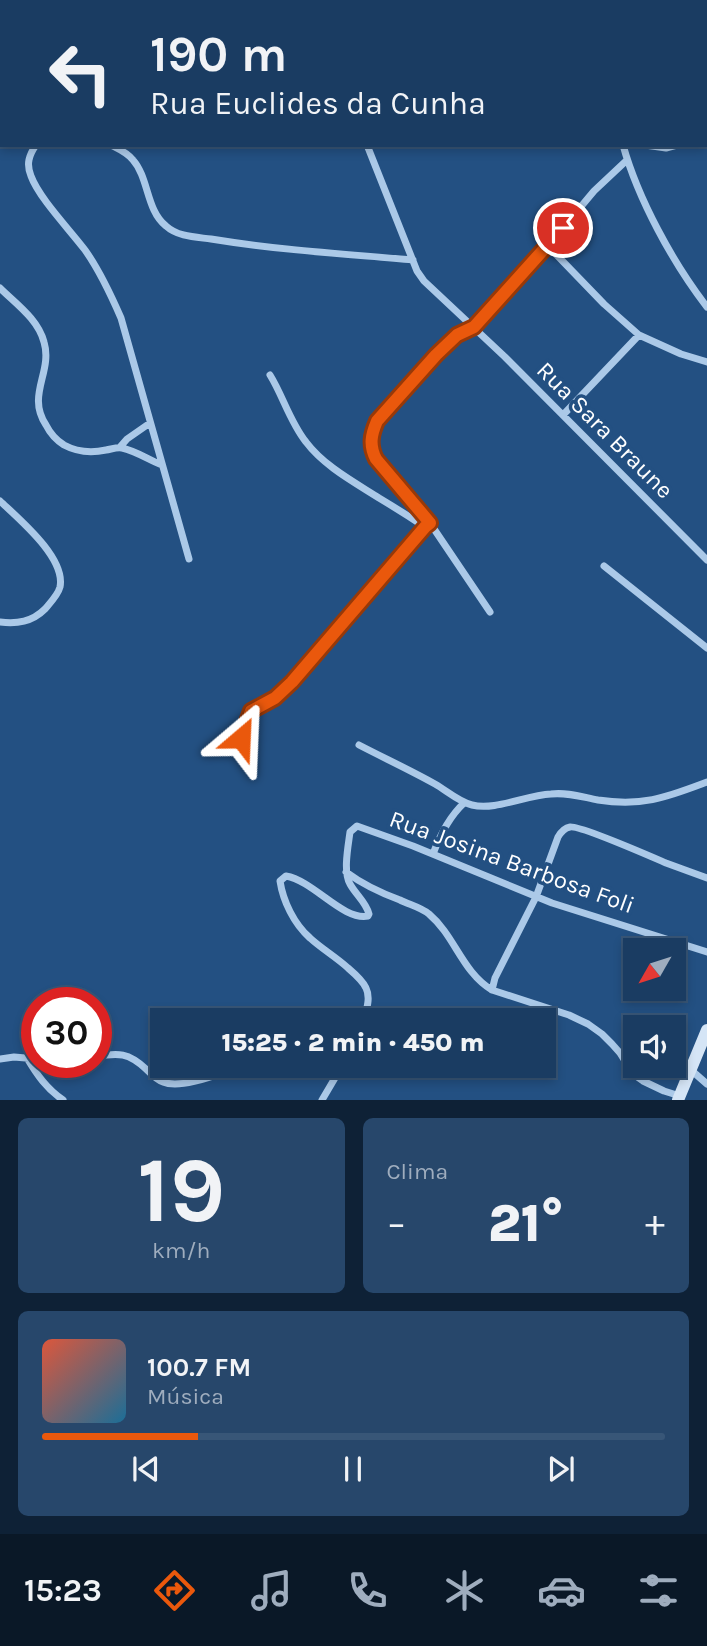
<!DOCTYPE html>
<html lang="pt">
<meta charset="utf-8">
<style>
:root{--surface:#1a3c62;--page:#27476b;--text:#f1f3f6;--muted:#9fadbe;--line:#385677;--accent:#ea580c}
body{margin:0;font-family:Karla,sans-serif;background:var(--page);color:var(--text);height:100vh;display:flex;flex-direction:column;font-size:26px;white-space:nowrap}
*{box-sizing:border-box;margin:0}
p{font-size:23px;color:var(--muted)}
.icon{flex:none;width:38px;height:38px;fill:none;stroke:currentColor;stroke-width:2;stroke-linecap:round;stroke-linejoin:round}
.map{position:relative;height:1100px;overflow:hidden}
.sheet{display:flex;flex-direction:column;gap:18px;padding:18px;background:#0e2136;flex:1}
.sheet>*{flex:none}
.top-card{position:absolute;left:0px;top:0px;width:707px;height:147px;box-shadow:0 4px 10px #0003,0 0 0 2px var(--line);background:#1a3c62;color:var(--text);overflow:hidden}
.needle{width:46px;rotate:231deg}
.controls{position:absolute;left:623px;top:938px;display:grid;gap:14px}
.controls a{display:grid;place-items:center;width:63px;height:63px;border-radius:0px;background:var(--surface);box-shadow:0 4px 10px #0003,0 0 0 2px var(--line);font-size:35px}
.speed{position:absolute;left:21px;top:987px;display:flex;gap:14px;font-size:35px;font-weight:700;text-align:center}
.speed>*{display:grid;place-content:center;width:91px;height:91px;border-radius:50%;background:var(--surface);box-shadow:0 4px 10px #0003,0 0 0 2px var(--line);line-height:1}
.speed .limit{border:10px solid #d22;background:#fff;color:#111}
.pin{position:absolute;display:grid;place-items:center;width:60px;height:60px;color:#fff;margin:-30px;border:4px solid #fff;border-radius:50%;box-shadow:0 2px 7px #0007}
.me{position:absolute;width:77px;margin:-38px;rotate:26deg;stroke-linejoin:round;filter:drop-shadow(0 0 5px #0008)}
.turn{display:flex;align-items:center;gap:24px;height:147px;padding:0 35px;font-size:32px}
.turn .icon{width:91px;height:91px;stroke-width:2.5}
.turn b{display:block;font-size:49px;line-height:60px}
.big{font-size:52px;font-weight:800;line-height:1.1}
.sheet .card{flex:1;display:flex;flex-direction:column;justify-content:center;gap:10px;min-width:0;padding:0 24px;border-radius:10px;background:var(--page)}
.sheet .dial{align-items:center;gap:0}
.dial b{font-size:91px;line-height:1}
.song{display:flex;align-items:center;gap:21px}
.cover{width:84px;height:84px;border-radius:10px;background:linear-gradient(135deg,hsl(10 70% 55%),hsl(200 70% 35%))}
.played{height:7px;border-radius:4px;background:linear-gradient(90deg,var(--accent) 25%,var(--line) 25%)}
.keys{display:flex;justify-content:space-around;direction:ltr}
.heat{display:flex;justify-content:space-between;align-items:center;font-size:38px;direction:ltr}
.sheet .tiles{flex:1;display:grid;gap:18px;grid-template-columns:1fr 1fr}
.card:last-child{grid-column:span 2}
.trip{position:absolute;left:150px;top:1008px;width:406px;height:70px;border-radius:0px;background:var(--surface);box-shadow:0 4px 10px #0003,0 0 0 2px var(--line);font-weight:800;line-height:70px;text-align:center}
.dock{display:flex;height:112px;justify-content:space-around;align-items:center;background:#0a1827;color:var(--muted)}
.dock .icon{width:49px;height:49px}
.dock .selected{color:var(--accent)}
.dock b{font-size:32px;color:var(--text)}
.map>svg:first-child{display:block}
</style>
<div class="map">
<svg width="707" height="1100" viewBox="0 0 707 1100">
<rect width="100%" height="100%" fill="#235082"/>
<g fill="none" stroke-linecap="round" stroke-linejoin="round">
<path stroke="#abc9e8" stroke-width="7" d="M454,0L457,2
M284,2V0
M705,113L707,110
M36,145C29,155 26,164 31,176C39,198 70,230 85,250C100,271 111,295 121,318L189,559
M111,145C119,149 128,153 133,160C149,178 146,210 166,226C178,237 196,237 211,239C278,250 346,254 413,260
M367,145L417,271L424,281L505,357L707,560
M623,145C638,199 673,263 707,307
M645,145L666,148L677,145
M548,246L604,304L639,335
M0,288C16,304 38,319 44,342C53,372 26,395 46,425C50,433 56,440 64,445C77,452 92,453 106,450C112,449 117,447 122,448C136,451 149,460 162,465
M270,375C283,396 290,422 306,442C324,466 354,482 379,498C394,507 410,517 425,527
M563,415L639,335L681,354L707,362
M120,447L127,439L150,423
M0,501C19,519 66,558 60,587C58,595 50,603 45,609C32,622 17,624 0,622
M604,566L707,648
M490,612L430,523L376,459L371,443L372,433L383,413L436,355L457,335L474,327L548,246L594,191L627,160
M241,738L251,711L275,698L292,682L425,527L430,523
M359,745C384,758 410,770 435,784C447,791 459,802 472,805C495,811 526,795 551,794C567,792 582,797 598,800C643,807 667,797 707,782
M433,854C440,835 449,817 464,803
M346,872C362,884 381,893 400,900C410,905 420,907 429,914C455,936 462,972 492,990L569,1015L588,1024L602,1034L612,1044L620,1053L633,1074L643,1081L664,1091L680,1096
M492,990L495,978L536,897L558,837C561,832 564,828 570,827C579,825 652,857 666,863C680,868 693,873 707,878
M364,1020C366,1011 371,998 366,988C363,981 355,974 348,968C336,957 322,949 310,938C294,924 283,901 280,881L286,876C314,881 343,921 368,916L369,914C366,902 356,895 350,884C343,872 348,847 350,832L357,826L413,846L552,903L707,952
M96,1057C118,1052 129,1053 146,1069C150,1073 157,1080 163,1082C182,1090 223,1072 242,1066
M27,1058C37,1075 47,1089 63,1100
M0,1059L14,1057L37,1059
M691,1070L707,1084
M322,1100L342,1066"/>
<path stroke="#d5e5f6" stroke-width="12" d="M678,1100L707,1030"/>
</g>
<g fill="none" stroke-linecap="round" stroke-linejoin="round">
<g stroke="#983908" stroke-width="18">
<path id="route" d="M241,738L251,711L275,698L292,682L425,527L430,523L376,459C369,445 371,435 377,421L436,355L457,335L474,327L563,228"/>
</g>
<use href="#route" stroke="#ea580c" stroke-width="12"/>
</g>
<g text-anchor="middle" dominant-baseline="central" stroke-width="7" stroke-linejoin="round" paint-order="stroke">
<g font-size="24" fill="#fff" stroke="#235082">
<text transform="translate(605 430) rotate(45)">Rua Sara Braune</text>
<text transform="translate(512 862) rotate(20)">Rua Josina Barbosa Foli</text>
</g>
</g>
</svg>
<div class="controls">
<a><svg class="needle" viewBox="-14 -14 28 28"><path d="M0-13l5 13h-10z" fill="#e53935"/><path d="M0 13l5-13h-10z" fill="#9fadbe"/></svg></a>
<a><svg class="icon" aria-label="sound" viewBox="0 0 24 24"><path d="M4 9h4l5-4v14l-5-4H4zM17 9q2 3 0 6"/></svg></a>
</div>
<div class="speed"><div class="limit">30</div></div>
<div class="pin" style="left:563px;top:228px;background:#d93025"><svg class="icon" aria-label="arrive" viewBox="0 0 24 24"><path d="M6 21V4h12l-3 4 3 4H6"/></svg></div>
<svg class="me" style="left:241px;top:738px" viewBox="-20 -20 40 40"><path d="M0-17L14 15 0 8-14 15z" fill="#ea580c" stroke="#fff" stroke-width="4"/></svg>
<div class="trip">15:25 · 2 min · 450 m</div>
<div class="top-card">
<div class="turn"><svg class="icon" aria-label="left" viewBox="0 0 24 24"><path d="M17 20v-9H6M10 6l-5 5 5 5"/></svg><div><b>190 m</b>Rua Euclides da Cunha</div></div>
</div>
</div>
<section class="sheet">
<div class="tiles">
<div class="card dial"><b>19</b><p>km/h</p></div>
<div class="card"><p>Clima</p>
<div class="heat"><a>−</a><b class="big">21°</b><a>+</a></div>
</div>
<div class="card">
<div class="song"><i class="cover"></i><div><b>100.7 FM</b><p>Música</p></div></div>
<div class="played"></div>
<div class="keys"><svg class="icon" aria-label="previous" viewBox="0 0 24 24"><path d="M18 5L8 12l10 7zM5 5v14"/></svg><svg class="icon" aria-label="pause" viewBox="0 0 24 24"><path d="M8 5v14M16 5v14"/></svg><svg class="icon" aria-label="next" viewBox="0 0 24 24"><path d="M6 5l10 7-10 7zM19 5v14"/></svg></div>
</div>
</div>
</section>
<nav class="dock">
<b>15:23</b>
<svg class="icon selected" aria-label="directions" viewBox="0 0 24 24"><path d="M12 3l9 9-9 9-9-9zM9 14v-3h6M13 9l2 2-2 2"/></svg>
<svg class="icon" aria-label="music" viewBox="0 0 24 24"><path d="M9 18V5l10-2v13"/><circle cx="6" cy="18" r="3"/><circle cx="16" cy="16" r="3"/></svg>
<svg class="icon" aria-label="phone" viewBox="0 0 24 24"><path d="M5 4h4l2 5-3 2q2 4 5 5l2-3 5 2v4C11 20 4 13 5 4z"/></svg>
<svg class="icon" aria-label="climate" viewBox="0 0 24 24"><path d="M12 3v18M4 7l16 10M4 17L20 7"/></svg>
<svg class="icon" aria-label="car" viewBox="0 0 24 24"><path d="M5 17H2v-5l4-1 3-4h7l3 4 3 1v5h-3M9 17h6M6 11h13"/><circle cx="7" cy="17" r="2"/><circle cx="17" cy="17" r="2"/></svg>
<svg class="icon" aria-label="filters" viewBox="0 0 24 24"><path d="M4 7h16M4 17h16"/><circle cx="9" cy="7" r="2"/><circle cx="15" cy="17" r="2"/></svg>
</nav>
